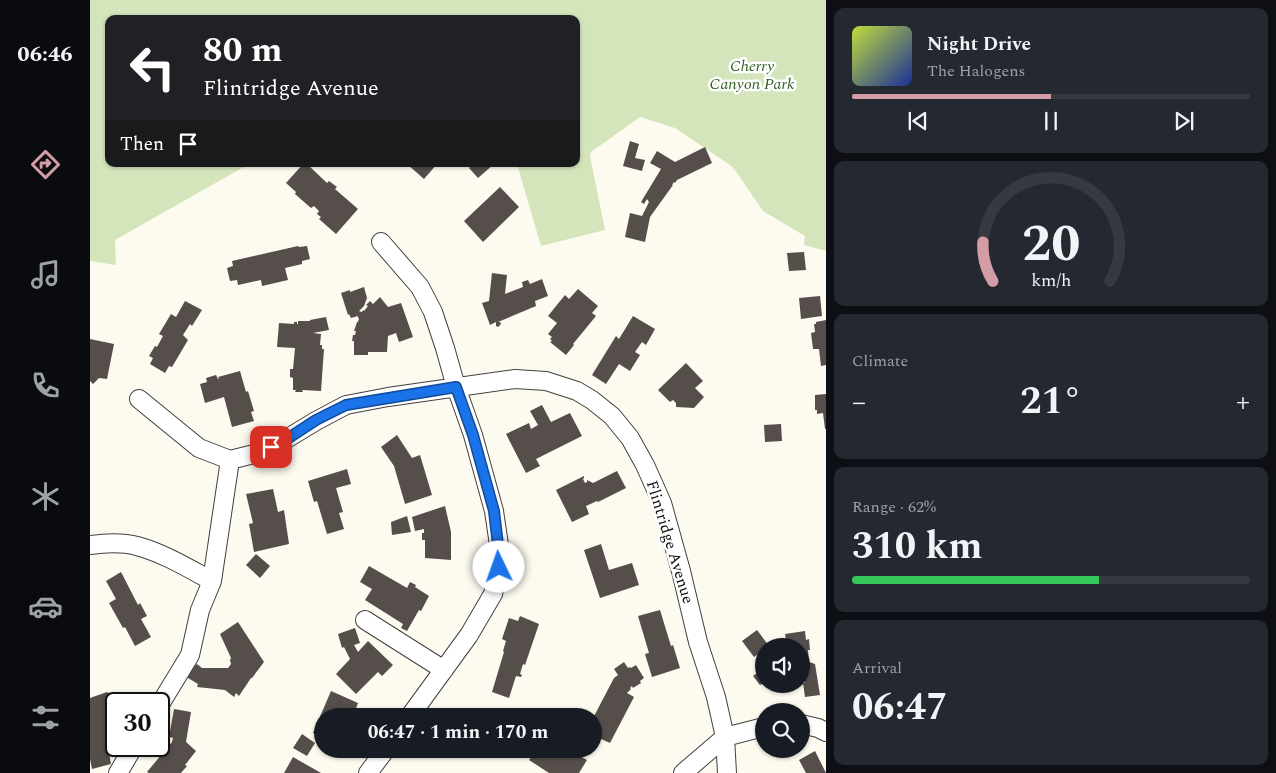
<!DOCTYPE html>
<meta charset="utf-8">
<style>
:root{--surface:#171b24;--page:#242831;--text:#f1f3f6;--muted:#9ea1a6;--line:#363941;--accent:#d49da5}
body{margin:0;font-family:Spectral,serif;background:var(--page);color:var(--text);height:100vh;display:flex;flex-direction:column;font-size:19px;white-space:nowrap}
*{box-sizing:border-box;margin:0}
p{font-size:16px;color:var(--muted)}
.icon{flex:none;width:28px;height:28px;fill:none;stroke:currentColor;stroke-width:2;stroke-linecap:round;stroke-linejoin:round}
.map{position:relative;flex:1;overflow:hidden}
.drawer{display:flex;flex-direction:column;gap:8px;padding:8px;background:#0d0f14;width:450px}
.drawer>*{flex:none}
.hud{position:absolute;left:15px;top:15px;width:475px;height:152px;border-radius:10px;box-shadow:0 1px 4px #0004;background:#202124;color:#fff;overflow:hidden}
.fabs{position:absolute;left:665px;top:638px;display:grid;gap:10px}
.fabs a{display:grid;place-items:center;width:55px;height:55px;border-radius:50%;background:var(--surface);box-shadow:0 1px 4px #0004;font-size:25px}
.speed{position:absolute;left:15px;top:692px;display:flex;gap:10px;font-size:25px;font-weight:700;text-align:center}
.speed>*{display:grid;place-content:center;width:65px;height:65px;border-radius:50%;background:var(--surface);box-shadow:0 1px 4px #0004;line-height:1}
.speed .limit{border:2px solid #111;border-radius:8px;background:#fff;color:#111}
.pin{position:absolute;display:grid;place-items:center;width:42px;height:42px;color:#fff;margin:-21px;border-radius:10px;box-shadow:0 2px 8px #0006}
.me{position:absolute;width:55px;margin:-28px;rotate:357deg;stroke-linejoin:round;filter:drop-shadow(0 0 4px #0008)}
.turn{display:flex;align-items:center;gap:18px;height:105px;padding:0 15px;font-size:22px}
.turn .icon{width:65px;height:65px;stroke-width:2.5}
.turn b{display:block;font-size:35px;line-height:42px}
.then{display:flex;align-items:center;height:48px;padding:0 15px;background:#0003;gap:10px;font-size:19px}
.big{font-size:38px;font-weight:700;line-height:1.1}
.drawer .tile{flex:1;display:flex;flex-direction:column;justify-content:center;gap:8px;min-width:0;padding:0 18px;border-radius:10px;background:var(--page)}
.drawer .dial{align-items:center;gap:0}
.dial svg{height:130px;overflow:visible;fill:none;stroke:var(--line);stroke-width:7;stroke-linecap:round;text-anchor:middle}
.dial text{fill:var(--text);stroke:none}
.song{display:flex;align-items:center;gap:15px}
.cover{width:60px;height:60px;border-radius:8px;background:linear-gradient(135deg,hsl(70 70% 55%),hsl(230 70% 35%))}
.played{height:5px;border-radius:2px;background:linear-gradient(90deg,var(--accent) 50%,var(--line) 50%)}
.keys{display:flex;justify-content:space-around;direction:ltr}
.heat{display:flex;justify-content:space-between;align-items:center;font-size:28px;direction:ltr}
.charge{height:8px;border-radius:4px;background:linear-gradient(90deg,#34c759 62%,var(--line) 0)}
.trip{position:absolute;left:224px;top:708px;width:288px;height:50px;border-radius:25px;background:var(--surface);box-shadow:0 1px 4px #0004;font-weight:700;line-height:50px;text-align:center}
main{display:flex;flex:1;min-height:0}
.dock{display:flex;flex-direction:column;width:90px;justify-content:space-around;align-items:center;background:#090b0e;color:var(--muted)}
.dock .icon{width:35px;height:35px}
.dock .current{color:var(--accent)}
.dock b{font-size:22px;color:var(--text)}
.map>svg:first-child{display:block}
</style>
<main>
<nav class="dock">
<b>06:46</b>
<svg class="icon current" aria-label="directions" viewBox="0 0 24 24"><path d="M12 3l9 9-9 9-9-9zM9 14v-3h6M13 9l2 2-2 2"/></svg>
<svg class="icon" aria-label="music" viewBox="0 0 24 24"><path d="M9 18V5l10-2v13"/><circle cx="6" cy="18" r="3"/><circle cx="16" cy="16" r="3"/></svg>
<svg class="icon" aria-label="phone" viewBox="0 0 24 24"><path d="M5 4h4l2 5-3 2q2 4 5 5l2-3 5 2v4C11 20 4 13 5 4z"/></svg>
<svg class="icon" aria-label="climate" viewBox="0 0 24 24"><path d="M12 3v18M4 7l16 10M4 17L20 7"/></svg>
<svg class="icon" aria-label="car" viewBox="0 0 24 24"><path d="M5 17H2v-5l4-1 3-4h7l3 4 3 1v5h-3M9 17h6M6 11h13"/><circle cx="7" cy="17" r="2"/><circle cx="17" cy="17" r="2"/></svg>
<svg class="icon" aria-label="filters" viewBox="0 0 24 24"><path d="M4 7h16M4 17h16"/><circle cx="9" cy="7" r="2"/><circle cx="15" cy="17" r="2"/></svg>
</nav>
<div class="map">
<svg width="736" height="773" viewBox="0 0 736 773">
<rect width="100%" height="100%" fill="#fdfaef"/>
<path fill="#d4e5bc" d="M0,0H736V251L714,245L715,236L673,211L645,170L640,165L585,128L550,117L501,152L500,156L515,230L451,246L427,164H486V19H19V164H159L25,240L26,265L0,261Z"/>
<path fill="#554e4b" d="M540,141L549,144L545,158L555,160L552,171L533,166Z
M615,147L622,163L587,180L585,183L584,182L582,185H583L560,217L555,242L535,237L540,213L552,216L559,202L557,199L554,204L551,202L571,169L560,163L567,151L585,162Z
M213,164H217L237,183L239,181L247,187L245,189L268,209L246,234L229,219L231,217L227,214L229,211L224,206L221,208L205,194L206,192L196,183Z
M317,164H347L334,179Z
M383,164H404L388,178L379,168Z
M410,187L429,207L393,242L374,221Z
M208,246L209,247L217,246L220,259L212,261V264L195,268L198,280L172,286L171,280L148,285L147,280L140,281L137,268L143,266L142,261Z
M714,252L716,270L699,271L697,253Z
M402,273L417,275L415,294L433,287L432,282L438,280L440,284L452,279L458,296L445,301L446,306L408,322H410L411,324L408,327L406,326V322L400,325L392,303L399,301Z
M274,287L277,298L274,306L269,311L272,312L273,310L274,311L278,306L276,305L280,301L283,304L290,297L298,307L311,303L323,337L309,342L306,333L298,336L297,352H278V355H264V341H262L263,335H265L266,331H264L267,322H268L269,318H268V316L261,318L259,314L258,315L251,293L260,290V292Z
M488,289L508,306L502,313L506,316L483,344L484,345L476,355L460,342L462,341L460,339L462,337L458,334L467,323L458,316L475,295L479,299Z
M730,296L732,316L711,319L709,298Z
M95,301L112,310L102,326L100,324L93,335L98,340L82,367L79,366L75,373L60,364L63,358L59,356L65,346L67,347L73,336L69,334L81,314L86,317Z
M543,316L565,329L556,345L552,342L545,352L550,355L540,371L529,364L516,384L502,375L526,336L529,339Z
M236,317L239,330L223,333L231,334L230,345H232V349H234L231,391L212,390L213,392H205L206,390H203V378L200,377V369H203L205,348L187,347L189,323L204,324V322H207V324H208V321H220V320Z
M736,320V365L731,366L729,349H723L721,333L725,332L724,324H726V322Z
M0,339L24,344L17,379L9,378L3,384L0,381Z
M596,363L613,381L605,388L614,397L604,408L586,407V403L583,400L580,402L568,390Z
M150,371L156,392L158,391L164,411L161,412L164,421L142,427L134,397L115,403L110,384L117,382L116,378L126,375L128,379H129L128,377Z
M736,394V429H735L733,413L727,414V410H725V395Z
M452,405L461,422L480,413L492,436L446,459L450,466L436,473L416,434L439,423L441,429L448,425L440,411Z
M691,424L692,441L675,442L674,425Z
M307,435L322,458L330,455L342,495L315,504L304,466L291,447Z
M257,469L261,484L246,488L253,512L249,513L254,529L237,534L227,501L224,502L218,481Z
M527,471L536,488L508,502L507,501L496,506L499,514L482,522L466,490L494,476V478L493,479L495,483L497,482V480L503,483Z
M183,489L188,512L194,510L199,544L164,552L159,524L163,523L156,494Z
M355,506L361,532V560L335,558V540H332V533H334V529L325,531L322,517Z
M317,516L321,532L302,535L301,522Z
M511,544L519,570L542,563L549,585L510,598L494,550Z
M166,554L180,566L170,578L156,565Z
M279,566L317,588L320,582L326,585L325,587L339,596L331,611L329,610L317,631L311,628L313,624L275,600L282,589L270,582Z
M31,572L48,605L50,603L57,616L51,619L61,637L45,646L35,627L33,628L19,603L26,599L16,581Z
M570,610L581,646L583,645L590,668L562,677L555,654L559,653L548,616Z
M430,616L449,624L435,665L433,664L430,674L432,675L431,677L426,676L419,698L402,692L414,652L413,651L416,641L412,639L419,618L428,621Z
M148,622L174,662L162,678H161L149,696L146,693L144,697L135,690L107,687L108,684L98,678V672L107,664L112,668H138L141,664L140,660L141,658L130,634Z
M265,628L270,643L264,645L268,652L278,641L303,665L292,676L288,672L266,694L246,674L260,659L254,647L252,648L248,634Z
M667,630L679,646H674V650L664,657L652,641Z
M715,631L716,640L719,639L720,650H718L719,662L725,664L730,695L715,697L713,683H715L714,679L711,678V646H697L695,634Z
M534,662L538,668L540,667L541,668L546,665L554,678L550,681L551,683L543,688L542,686L540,688L541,689L537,693L544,697L520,743L502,735V720L524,678L528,675L524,669Z
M674,668V683L670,685L663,676Z
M241,691L268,703L263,716H232V737L223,733Z
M17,692L22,695L16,706L17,707L23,729H25L26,735V746H29L30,750L19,753L21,764L2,769L0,759V698Z
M84,709L101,712L96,742L106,751L95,765L97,766L91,773H59L57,772L82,742L83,738L79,737Z
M212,734L225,743L217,756L203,748Z
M442,749H458L461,750L462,749H478L497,760L489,773H459L439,760L445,751Z
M725,751L736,773H716L709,760Z
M203,757L231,773H194Z"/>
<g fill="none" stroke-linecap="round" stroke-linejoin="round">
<g stroke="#404040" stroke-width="20">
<path id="minor" d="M291,242L330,287L343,312L355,348L366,387L383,435L404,511L409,545V567L403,594L379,635L320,716
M49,399L109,448L140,460L168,453L193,441L226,421L256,405L298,397L425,379L456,381L487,391L502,400L522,416L540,438L555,465L572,503L591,571L608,642L626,697L635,737L637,773
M0,545C15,543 32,542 47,546C73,553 98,568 122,581
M275,620L354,670
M69,706L100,655L110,610L122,581L140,460
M711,724L728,728L736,732
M28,773L44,746
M278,773L296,749
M593,773L635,737L674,727"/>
</g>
<use href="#minor" stroke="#fff" stroke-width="18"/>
</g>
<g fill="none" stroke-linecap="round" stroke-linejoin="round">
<g stroke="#114b97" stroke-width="12">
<path id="route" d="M181,447L194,441L226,420L256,405L366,387L383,435L404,511L408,545L409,567"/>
</g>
<use href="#route" stroke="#1a73e8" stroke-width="9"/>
</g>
<g text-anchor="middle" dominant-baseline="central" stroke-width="5" stroke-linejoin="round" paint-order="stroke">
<g font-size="16" font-style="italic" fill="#345f24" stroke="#fff">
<text x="662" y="66">Cherry<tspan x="662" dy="18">Canyon Park</tspan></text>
</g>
<g font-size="16" fill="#0d0d0d" stroke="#fff">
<text transform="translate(580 542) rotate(73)">Flintridge Avenue</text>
</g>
</g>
</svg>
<div class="fabs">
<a><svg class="icon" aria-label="sound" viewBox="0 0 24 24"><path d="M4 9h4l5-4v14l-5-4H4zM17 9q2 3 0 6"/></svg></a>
<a><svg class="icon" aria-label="search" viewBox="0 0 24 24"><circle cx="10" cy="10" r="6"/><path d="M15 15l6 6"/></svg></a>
</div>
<div class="speed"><div class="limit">30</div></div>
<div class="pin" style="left:181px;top:447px;background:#d93025"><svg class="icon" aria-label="arrive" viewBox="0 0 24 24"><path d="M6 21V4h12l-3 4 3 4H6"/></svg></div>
<svg class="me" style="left:409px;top:567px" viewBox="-20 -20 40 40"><circle r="19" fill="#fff"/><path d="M0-13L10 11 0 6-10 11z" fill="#1a73e8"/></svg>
<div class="trip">06:47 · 1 min · 170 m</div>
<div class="hud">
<div class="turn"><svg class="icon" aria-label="left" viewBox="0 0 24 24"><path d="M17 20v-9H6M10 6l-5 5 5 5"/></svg><div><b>80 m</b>Flintridge Avenue</div></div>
<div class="then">Then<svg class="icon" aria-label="arrive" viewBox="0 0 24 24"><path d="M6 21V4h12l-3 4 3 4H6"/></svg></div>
</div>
</div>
<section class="drawer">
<div class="tile">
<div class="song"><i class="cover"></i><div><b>Night Drive</b><p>The Halogens</p></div></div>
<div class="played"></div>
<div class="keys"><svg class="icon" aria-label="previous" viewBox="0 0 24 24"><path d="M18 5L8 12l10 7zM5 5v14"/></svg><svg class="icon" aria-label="pause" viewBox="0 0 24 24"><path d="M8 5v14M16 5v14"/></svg><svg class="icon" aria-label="next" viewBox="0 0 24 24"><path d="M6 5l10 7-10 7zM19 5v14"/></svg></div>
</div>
<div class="tile dial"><svg viewBox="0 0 100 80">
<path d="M14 69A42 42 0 1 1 86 69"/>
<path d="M14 69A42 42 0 0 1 8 45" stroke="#d49da5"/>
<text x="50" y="56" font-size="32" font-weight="700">20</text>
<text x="50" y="72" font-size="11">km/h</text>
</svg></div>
<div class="tile"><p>Climate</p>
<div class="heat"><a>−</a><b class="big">21°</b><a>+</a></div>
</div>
<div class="tile"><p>Range · 62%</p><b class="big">310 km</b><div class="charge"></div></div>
<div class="tile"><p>Arrival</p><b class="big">06:47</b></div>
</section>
</main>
